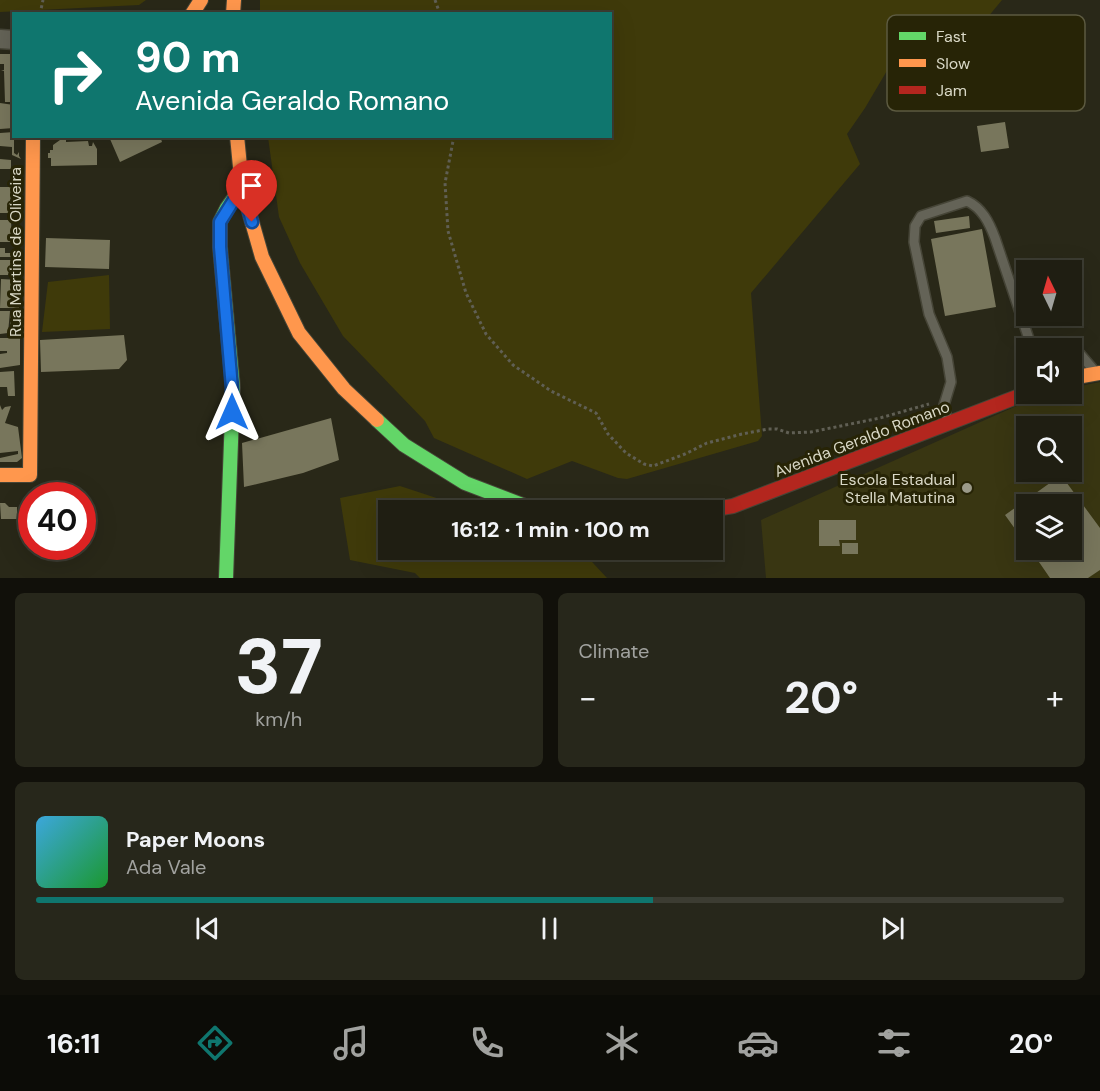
<!DOCTYPE html>
<meta charset="utf-8">
<style>
:root{--surface:#1f1e12;--page:#27271b;--text:#f1f3f6;--muted:#a1a29f;--line:#3c3c32;--accent:#0f766e}
body{margin:0;font-family:"DM Sans",sans-serif;background:var(--page);color:var(--text);height:100vh;display:flex;flex-direction:column;font-size:22px;white-space:nowrap}
*{box-sizing:border-box;margin:0}
p{font-size:20px;color:var(--muted)}
.icon{flex:none;width:33px;height:33px;fill:none;stroke:currentColor;stroke-width:2;stroke-linecap:round;stroke-linejoin:round}
.map{position:relative;height:578px;overflow:hidden}
.details{display:flex;flex-direction:column;gap:15px;padding:15px;background:#11100a;flex:1}
.details>*{flex:none}
.guide{position:absolute;left:12px;top:12px;width:600px;height:126px;border-radius:0px;box-shadow:0 6px 24px #0002,0 0 0 2px var(--line);background:#0f766e;color:#fff;overflow:hidden}
.needle{width:39px;rotate:355deg}
.controls{position:absolute;left:1016px;top:260px;display:grid;gap:12px}
.controls a{display:grid;place-items:center;width:66px;height:66px;border-radius:0px;background:var(--surface);box-shadow:0 6px 24px #0002,0 0 0 2px var(--line);font-size:30px}
.speed{position:absolute;left:18px;top:482px;display:flex;gap:12px;font-size:30px;font-weight:700;text-align:center}
.speed>*{display:grid;place-content:center;width:78px;height:78px;border-radius:50%;background:var(--surface);box-shadow:0 6px 24px #0002,0 0 0 2px var(--line);line-height:1}
.speed .limit{border:9px solid #d22;background:#fff;color:#111}
.pin{position:absolute;display:grid;place-items:center;width:51px;height:51px;color:#fff;margin:-62px -26px;border-radius:50% 50% 50% 0;rotate:-45deg;box-shadow:0 0 6px #0007}
.pin .icon{rotate:45deg}
.me{position:absolute;width:66px;margin:-33px;rotate:0deg;stroke-linejoin:round;filter:drop-shadow(0 0 4px #0008)}
.turn{display:flex;align-items:center;gap:21px;height:126px;padding:0 24px;font-size:27px}
.turn .icon{width:78px;height:78px;stroke-width:2.5}
.turn b{display:block;font-size:42px;line-height:51px}
.big{font-size:45px;font-weight:700;line-height:1.1}
.details .card{flex:1;display:flex;flex-direction:column;justify-content:center;gap:9px;min-width:0;padding:0 21px;border-radius:9px;background:var(--page)}
.details .dial{align-items:center;gap:0}
.dial b{font-size:78px;line-height:1}
.song{display:flex;align-items:center;gap:18px}
.cover{width:72px;height:72px;border-radius:9px;background:linear-gradient(135deg,hsl(200 70% 55%),hsl(130 70% 35%))}
.played{height:6px;border-radius:3px;background:linear-gradient(90deg,var(--accent) 60%,var(--line) 60%)}
.keys{display:flex;justify-content:space-around;direction:ltr}
.heat{display:flex;justify-content:space-between;align-items:center;font-size:33px;direction:ltr}
.details .tiles{flex:1;display:grid;gap:15px;grid-template-columns:1fr 1fr}
.card:last-child{grid-column:span 2}
.trip{position:absolute;left:378px;top:500px;width:345px;height:60px;border-radius:0px;background:var(--surface);box-shadow:0 6px 24px #0002,0 0 0 2px var(--line);font-weight:700;line-height:60px;text-align:center}
.menu{display:flex;height:96px;justify-content:space-around;align-items:center;background:#0c0c07;color:var(--muted)}
.menu .icon{width:42px;height:42px}
.menu .on{color:var(--accent)}
.menu b{font-size:27px;color:var(--text)}
.map>svg:first-child{display:block}
</style>
<div class="map">
<svg width="1100" height="578" viewBox="0 0 1100 578">
<rect width="100%" height="100%" fill="#292818"/>
<path fill="#393612" fill-rule="evenodd" d="M1100,382V578H766L761,520L1041,395L1071,393V388ZM1026,426H1071V471H1026ZM1026,504H1071V549H1026Z"/>
<path fill="#3f3a0a" d="M0,0H146L139,5L0,12Z
M260,0H1002L940,75L930,43L898,52L865,108L847,134L860,164L751,293L762,436L758,441L627,479L618,478L572,461L527,479L434,438L425,421L343,336L300,263L279,217L268,137L610,136V14H260Z
M109,275L110,329L42,332L48,282Z
M400,486L473,510H388V549H580L607,578H420L415,573L350,560L340,498Z"/>
<path fill="#78765c" d="M0,54H12L14,102H5L4,71H1L4,70V64H0Z
M0,103L14,105V128L0,129Z
M1005,122L1009,148L981,152L977,126Z
M14,132V153L17,155L19,152V156L21,159L12,155V147L0,146V133Z
M116,136H160L162,142L120,162L110,139Z
M60,140H66V142L88,141L89,146H92L93,142L97,149V165L51,166V158H48V153H50V150H53V145Z
M0,159L11,160V169H0Z
M0,187H11L10,213H0Z
M969,216L970,228L936,233L934,221Z
M0,220H11L12,242H0Z
M982,229L996,307L945,316L931,239Z
M46,238L110,240L109,269L45,267Z
M0,248H5V253H18V257H0Z
M0,260H16V268H10L8,275H0Z
M1,279L19,280V308H0Z
M11,310H20L17,332H10Z
M0,311H10L8,333L0,334Z
M124,335L127,360L119,369L41,372L40,340Z
M0,338H20V365L0,368V354L7,353V351H0Z
M14,371L15,396H8L7,387H0V372Z
M0,405L2,410L5,407L11,406L5,423L18,427L22,458L17,462H0V458L18,454V451L0,453Z
M331,418L339,460L303,473L244,487L242,443Z
M1061,475L1100,528V570L1088,578H1050L1030,549H1071V504H1026V544L1005,515Z
M0,503H5L9,507H17V519H1Z
M819,520H856V540H839L840,546H819Z
M842,543H858V554H842Z"/>
<g fill="none" stroke-linecap="round" stroke-linejoin="round">
<g stroke="#464537" stroke-width="12">
<path id="lane" d="M1071,352L1080,354L1092,368
M947,418L944,405L951,382L947,357L929,314L914,242L915,226L921,216L967,201C982,208 989,222 995,238L1032,348"/>
</g>
<g stroke="#464537" stroke-width="21">
<path id="street" d="M0,39L14,40"/>
</g>
<g stroke="#464537" stroke-width="16">
<path id="fast" d="M377,420L404,445L465,483L533,509L546,510
M226,578L233,388L220,247V222L227,208L242,187"/>
</g>
<g stroke="#464537" stroke-width="16">
<path id="slow" d="M192,14L201,0
M233,14L234,0
M237,136L242,187L262,257L299,333L344,389L377,420
M1071,378L1100,373
M0,475H30L33,136"/>
</g>
<g stroke="#464537" stroke-width="16">
<path id="jam" d="M709,510L733,506L1027,393"/>
</g>
<path stroke="#605f54" stroke-width="3" stroke-dasharray="3 3" stroke-linecap="butt" d="M435,0L440,14
M40,14L43,0
M454,136L445,183L448,231L466,293L486,334L513,365L551,391L596,413L608,434L626,453L644,464L653,466L685,454L707,443L742,434L768,429H777L789,433L811,432L880,418L929,404"/>
<use href="#lane" stroke="#646357" stroke-width="9"/>
<use href="#street" stroke="#646357" stroke-width="18"/>
<use href="#fast" stroke="#63d668" stroke-width="14"/>
<use href="#slow" stroke="#ff974d" stroke-width="14"/>
<use href="#jam" stroke="#b3261e" stroke-width="14"/>
</g>
<g fill="none" stroke-linecap="round" stroke-linejoin="round">
<g stroke="#114b97" stroke-width="15">
<path id="route" d="M232,412V388L220,247V222L242,187L252,222"/>
</g>
<use href="#route" stroke="#1a73e8" stroke-width="10"/>
</g>
<circle fill="#9b9a89" stroke="#272406" stroke-width="2" cx="967" cy="488" r="6"/>
<g text-anchor="middle" dominant-baseline="central" stroke-width="6" stroke-linejoin="round" paint-order="stroke">
<g font-size="16" fill="#d9d8c6" stroke="#272406">
<text transform="translate(15 252) rotate(-90)">Rua Martins de Oliveira</text>
<text transform="translate(862 439) rotate(-21)">Avenida Geraldo Romano</text>
</g>
<g font-size="16" fill="#d9d8c6" stroke="#272406" text-anchor="end">
<text x="955" y="479">Escola Estadual<tspan x="955" dy="18">Stella Matutina</tspan></text>
</g>
</g>
<rect x="887" y="15" width="198" height="96" rx="9" fill="#272406" stroke="#5c5a40" stroke-width="1.5"/>
<rect x="899" y="32" width="27" height="8" fill="#63d668"/>
<rect x="899" y="59" width="27" height="8" fill="#ff974d"/>
<rect x="899" y="86" width="27" height="8" fill="#b3261e"/>
<g font-size="16" fill="#d9d8c6">
<text x="936" y="42">Fast</text>
<text x="936" y="69">Slow</text>
<text x="936" y="96">Jam</text>
</g>
</svg>
<div class="controls">
<a><svg class="needle" viewBox="-14 -14 28 28"><path d="M0-13l5 13h-10z" fill="#e53935"/><path d="M0 13l5-13h-10z" fill="#a1a29f"/></svg></a>
<a><svg class="icon" aria-label="sound" viewBox="0 0 24 24"><path d="M4 9h4l5-4v14l-5-4H4zM17 9q2 3 0 6"/></svg></a>
<a><svg class="icon" aria-label="search" viewBox="0 0 24 24"><circle cx="10" cy="10" r="6"/><path d="M15 15l6 6"/></svg></a>
<a><svg class="icon" aria-label="layers" viewBox="0 0 24 24"><path d="M12 4l9 5-9 5-9-5zM3 14l9 5 9-5"/></svg></a>
</div>
<div class="speed"><div class="limit">40</div></div>
<div class="pin" style="left:252px;top:222px;background:#d93025"><svg class="icon" aria-label="arrive" viewBox="0 0 24 24"><path d="M6 21V4h12l-3 4 3 4H6"/></svg></div>
<svg class="me" style="left:232px;top:412px" viewBox="-20 -20 40 40"><path d="M0-17L14 15 0 8-14 15z" fill="#1a73e8" stroke="#fff" stroke-width="4"/></svg>
<div class="trip">16:12 · 1 min · 100 m</div>
<div class="guide">
<div class="turn"><svg class="icon" aria-label="right" viewBox="0 0 24 24"><path d="M7 20v-9h11M14 6l5 5-5 5"/></svg><div><b>90 m</b>Avenida Geraldo Romano</div></div>
</div>
</div>
<section class="details">
<div class="tiles">
<div class="card dial"><b>37</b><p>km/h</p></div>
<div class="card"><p>Climate</p>
<div class="heat"><a>−</a><b class="big">20°</b><a>+</a></div>
</div>
<div class="card">
<div class="song"><i class="cover"></i><div><b>Paper Moons</b><p>Ada Vale</p></div></div>
<div class="played"></div>
<div class="keys"><svg class="icon" aria-label="previous" viewBox="0 0 24 24"><path d="M18 5L8 12l10 7zM5 5v14"/></svg><svg class="icon" aria-label="pause" viewBox="0 0 24 24"><path d="M8 5v14M16 5v14"/></svg><svg class="icon" aria-label="next" viewBox="0 0 24 24"><path d="M6 5l10 7-10 7zM19 5v14"/></svg></div>
</div>
</div>
</section>
<nav class="menu">
<b>16:11</b>
<svg class="icon on" aria-label="directions" viewBox="0 0 24 24"><path d="M12 3l9 9-9 9-9-9zM9 14v-3h6M13 9l2 2-2 2"/></svg>
<svg class="icon" aria-label="music" viewBox="0 0 24 24"><path d="M9 18V5l10-2v13"/><circle cx="6" cy="18" r="3"/><circle cx="16" cy="16" r="3"/></svg>
<svg class="icon" aria-label="phone" viewBox="0 0 24 24"><path d="M5 4h4l2 5-3 2q2 4 5 5l2-3 5 2v4C11 20 4 13 5 4z"/></svg>
<svg class="icon" aria-label="climate" viewBox="0 0 24 24"><path d="M12 3v18M4 7l16 10M4 17L20 7"/></svg>
<svg class="icon" aria-label="car" viewBox="0 0 24 24"><path d="M5 17H2v-5l4-1 3-4h7l3 4 3 1v5h-3M9 17h6M6 11h13"/><circle cx="7" cy="17" r="2"/><circle cx="17" cy="17" r="2"/></svg>
<svg class="icon" aria-label="filters" viewBox="0 0 24 24"><path d="M4 7h16M4 17h16"/><circle cx="9" cy="7" r="2"/><circle cx="15" cy="17" r="2"/></svg>
<b>20°</b>
</nav>
